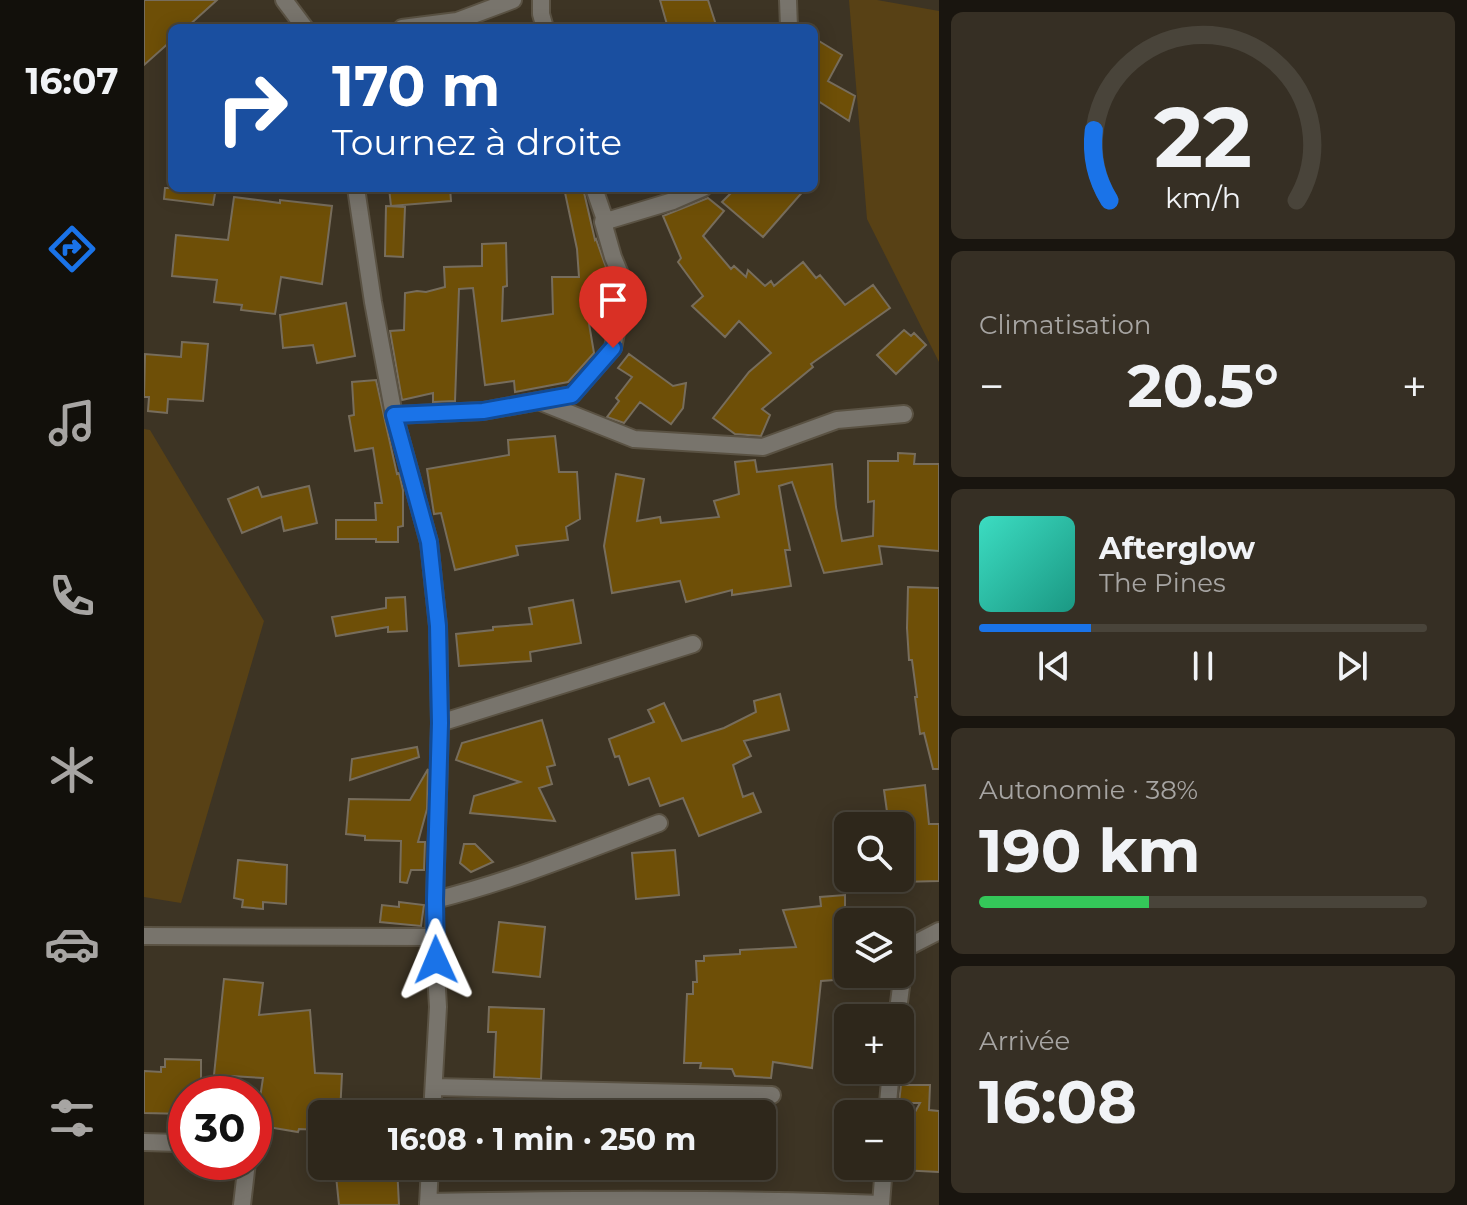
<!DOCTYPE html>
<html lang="fr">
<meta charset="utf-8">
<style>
:root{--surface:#2e271b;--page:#362f24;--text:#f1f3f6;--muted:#a7a5a3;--line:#49443a;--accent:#1a73e8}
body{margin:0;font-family:Montserrat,sans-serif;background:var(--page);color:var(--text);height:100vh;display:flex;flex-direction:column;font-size:30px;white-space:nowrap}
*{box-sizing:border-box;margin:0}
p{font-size:26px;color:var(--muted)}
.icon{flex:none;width:44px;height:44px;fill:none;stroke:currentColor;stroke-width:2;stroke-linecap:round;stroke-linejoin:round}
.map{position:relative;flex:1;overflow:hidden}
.details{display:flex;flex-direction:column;gap:12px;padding:12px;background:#19150f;width:528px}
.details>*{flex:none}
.guide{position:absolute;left:24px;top:24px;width:650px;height:168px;border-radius:12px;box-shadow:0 4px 20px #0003,0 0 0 2px var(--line);background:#1a4fa0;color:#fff;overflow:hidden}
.fabs{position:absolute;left:690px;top:812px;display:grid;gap:16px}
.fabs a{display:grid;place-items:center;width:80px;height:80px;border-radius:12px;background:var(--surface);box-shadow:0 4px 20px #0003,0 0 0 2px var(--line);font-size:40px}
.speed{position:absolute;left:24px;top:1076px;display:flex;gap:16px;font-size:40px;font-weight:700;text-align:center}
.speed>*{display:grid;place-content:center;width:104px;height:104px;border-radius:50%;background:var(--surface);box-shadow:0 4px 20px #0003,0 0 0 2px var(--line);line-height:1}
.speed .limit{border:12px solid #d22;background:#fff;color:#111}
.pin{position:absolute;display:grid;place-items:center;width:68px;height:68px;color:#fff;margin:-82px -34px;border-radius:50% 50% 50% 0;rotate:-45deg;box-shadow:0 0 8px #0007}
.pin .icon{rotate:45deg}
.me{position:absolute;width:88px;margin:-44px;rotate:359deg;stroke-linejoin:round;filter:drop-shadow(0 0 6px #0008)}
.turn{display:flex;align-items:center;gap:28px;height:168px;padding:0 32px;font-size:36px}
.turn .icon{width:104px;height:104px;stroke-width:2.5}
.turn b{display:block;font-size:56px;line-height:68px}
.big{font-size:60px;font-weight:700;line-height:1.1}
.details .widget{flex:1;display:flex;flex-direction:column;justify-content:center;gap:12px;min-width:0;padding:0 28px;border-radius:12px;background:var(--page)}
.details .dial{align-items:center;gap:0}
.dial svg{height:208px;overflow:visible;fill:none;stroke:var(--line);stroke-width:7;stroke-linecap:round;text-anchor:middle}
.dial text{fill:var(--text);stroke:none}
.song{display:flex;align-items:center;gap:24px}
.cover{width:96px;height:96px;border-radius:12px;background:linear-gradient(135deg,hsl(170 70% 55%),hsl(170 70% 35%))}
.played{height:8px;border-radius:4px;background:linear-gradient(90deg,var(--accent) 25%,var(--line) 25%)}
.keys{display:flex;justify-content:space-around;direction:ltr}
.heat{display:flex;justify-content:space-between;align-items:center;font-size:44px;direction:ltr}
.charge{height:12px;border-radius:6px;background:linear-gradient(90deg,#34c759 38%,var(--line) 0)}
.trip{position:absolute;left:164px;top:1100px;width:468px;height:80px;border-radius:12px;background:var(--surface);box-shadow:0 4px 20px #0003,0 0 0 2px var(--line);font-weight:700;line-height:80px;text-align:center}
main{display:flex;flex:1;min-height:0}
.tabs{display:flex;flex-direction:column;width:144px;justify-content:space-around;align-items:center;background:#12100b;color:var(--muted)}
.tabs .icon{width:56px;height:56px}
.tabs .current{color:var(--accent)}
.tabs b{font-size:36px;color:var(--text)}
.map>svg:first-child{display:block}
</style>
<main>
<nav class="tabs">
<b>16:07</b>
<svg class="icon current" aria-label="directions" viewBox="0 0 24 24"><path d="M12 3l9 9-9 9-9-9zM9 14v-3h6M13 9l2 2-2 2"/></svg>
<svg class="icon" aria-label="music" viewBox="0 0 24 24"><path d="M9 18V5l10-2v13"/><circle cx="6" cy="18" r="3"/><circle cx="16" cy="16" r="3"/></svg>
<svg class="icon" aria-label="phone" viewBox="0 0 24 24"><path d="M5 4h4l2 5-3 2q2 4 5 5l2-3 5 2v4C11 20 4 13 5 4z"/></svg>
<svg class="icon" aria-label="climate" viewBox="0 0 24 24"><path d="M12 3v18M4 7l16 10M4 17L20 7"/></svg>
<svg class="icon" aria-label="car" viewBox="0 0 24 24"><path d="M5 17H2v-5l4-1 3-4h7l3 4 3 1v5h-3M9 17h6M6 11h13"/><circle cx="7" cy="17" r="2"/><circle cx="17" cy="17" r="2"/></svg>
<svg class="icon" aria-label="filters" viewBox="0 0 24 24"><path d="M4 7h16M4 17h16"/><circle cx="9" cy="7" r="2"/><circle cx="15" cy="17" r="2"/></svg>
</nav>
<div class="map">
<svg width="795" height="1205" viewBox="0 0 795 1205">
<rect width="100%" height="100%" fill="#3d3424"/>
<path fill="#584115" d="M705,0H733L795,11V362L723,219Z
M0,429L6,430L120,621L37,903L0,897Z"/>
<path fill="#6e4f07" stroke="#776d5c" stroke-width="2" d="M0,0H73L42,28H28V40L0,65Z
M516,0H564L573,28H524Z
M670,38L698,55L684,81L711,96L705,121L674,101L670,109Z
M21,188H72L69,205L20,199Z
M245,188H306L307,201L247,206Z
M420,188H439L451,240L452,239L464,273L452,274V312H443L450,353L424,382L371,392L370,381L341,385L329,288L315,289L311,401L289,402V393L258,400L246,331L260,330L261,293L273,291L282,292L301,287L300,267L338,266V244L362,243L363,286L359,287L358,321L409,314L408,277H435L433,249Z
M592,188H662L619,237L578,202Z
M90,197L136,203V200L188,206L178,284L137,277L131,314L97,310L98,305L70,302L73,280L28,276L32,235L84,240Z
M564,198L580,211L559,236L587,269L590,266L602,277L604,270L621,286L627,281L630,286L659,262L672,278L676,275L701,305L729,285L746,308L667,364L669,367L618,409L626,415L617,436L591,434L569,418L605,372L627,353L595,321L581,337L548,306L559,296L534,262L537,258L519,216Z
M242,206L261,207L259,257L241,256Z
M202,303L211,356L173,363L169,345L139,348L136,315Z
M760,330L767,336L770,333L782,345L752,374L733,355Z
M38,342L64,344L59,401L24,399L23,413L4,411L5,397H0L1,354L37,357Z
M485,354L529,386L542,383L539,408L527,424L496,402L480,423L463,417L475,401L472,398L488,377L474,368Z
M232,380L253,474L255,473L259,490V526L254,527V542H232V539H192V520H232L231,503H238L229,448L211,451L205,416L210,415L208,382Z
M411,436L415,472H433L436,519L422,527L424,540L372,546L374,555L311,570L297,513L290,514L283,469L365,455L364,440Z
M754,453L771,454L770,464H795V551L735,546L738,564L680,573L648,482L635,486L646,550H641L647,586L588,595V590L542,602L536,581L468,593L460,546L472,474L500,479L493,521L516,517L517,523L575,517L570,501L595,494L591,462L611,460L613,472L688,464L692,507L698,541L729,536L730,501L724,502V461H754Z
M165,486L173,523L140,531L137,517L98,533L84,499L114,487L118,497Z
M764,587L795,588V769H789L780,733L776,734L771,697H773L768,660H765L763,628Z
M261,597L263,631L244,632V627L192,636L188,617L242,608V598Z
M429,600L437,643L386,652L387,661L315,666L312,634L349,630V627L388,624L385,608Z
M636,694L645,730L600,741L607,756L589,765L599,797L609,793L617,812L555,836L539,798L516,806L505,778L485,785L475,756L471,757L465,739L510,722L504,710L520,703L538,741L580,728L612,712L610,701Z
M398,720L411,765L403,767L408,784L395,788L411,821L326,813L330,796L376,782L312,760L318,743Z
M273,747L275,757L206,780L208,759Z
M284,769L283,809L274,842H281L280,870H267L263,883L256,882L257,841L221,840V836L202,834L205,799L266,800Z
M781,785L785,824H795V881L756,882V826H745L740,790Z
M320,844H331L349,862L327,872L316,863Z
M531,850L535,895L492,899L488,853Z
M94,860L143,865L142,904L119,902V909L98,907L99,900L90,898Z
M701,895V911L704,910V979L677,981L668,1068L629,1062L627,1078L591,1076L588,1069L556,1068L557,1063H540L543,994H549V982H553L552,961H560V956L596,954V950L652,947L639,910L677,906L676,897Z
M255,902L280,905L277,926L236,922L238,905L255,907Z
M355,922L401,927L396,977L349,972Z
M80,979L119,983L115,1015L166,1010L171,1073L198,1074L196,1114H178V1130L155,1129L154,1132L112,1125L119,1078L70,1075Z
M345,1007L400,1009L397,1079L350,1077L352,1032H344Z
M21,1059L57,1060V1094H42V1114L0,1113V1071L17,1072V1067H21Z
M757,1085H786L785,1110L795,1111V1172L756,1170V1139L776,1103H755Z
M191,1166H253L255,1205H195Z"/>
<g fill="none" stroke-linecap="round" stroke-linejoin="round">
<g stroke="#5a5243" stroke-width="20">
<path id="minor" d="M140,0L161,28
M397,0V14L401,28
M644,0L645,28
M258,28L313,21L369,0
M212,188L229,302L250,415L285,542L294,626L296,723L290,937L294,1007L288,1114
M459,222L529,201L559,188
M397,402L490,439L619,447L693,420L760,414
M250,415L339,411L428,395L469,348L481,286L469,257L459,222L460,217L450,188
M296,723L549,644
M291,900C368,881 441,851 515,823
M0,936L290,937
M753,1018L762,948L795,931
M290,1087L628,1095
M743,1114L747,1070
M0,1142L35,1143L42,1140
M284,1202C436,1199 586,1198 737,1204L740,1166
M98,1205L103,1162
M284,1205L286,1166"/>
</g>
<use href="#minor" stroke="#78746c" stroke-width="16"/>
</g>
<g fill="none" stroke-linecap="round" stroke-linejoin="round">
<g stroke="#114b97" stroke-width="20">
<path id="route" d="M292,960L291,900L296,723L294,626L285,542L250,415L339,411L428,395L469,348"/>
</g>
<use href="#route" stroke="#1a73e8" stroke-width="14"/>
</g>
</svg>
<div class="fabs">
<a><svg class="icon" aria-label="search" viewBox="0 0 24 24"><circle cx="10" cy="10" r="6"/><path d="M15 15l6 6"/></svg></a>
<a><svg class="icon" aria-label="layers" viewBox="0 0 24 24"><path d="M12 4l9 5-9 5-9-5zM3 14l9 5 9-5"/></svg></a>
<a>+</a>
<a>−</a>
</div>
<div class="speed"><div class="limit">30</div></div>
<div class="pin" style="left:469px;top:348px;background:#d93025"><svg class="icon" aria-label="arrive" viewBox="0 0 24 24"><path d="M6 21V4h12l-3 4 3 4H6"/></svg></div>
<svg class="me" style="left:292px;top:960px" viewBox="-20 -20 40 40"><path d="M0-17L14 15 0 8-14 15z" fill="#1a73e8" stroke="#fff" stroke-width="4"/></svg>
<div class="trip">16:08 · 1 min · 250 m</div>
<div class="guide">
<div class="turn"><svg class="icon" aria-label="right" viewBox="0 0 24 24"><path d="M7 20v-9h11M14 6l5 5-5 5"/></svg><div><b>170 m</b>Tournez à droite</div></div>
</div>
</div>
<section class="details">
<div class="widget dial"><svg viewBox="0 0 100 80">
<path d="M14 69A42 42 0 1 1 86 69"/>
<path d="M14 69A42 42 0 0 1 8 42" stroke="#1a73e8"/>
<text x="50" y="56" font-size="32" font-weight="700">22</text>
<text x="50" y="72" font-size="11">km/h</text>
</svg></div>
<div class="widget"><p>Climatisation</p>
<div class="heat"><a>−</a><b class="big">20.5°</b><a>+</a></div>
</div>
<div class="widget">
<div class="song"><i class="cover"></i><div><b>Afterglow</b><p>The Pines</p></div></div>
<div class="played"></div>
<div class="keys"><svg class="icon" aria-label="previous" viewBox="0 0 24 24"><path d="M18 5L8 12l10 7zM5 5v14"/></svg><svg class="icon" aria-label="pause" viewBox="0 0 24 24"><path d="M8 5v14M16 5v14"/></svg><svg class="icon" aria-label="next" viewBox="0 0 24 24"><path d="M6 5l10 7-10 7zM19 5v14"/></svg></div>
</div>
<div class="widget"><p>Autonomie · 38%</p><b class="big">190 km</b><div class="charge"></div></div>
<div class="widget"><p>Arrivée</p><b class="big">16:08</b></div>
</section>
</main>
